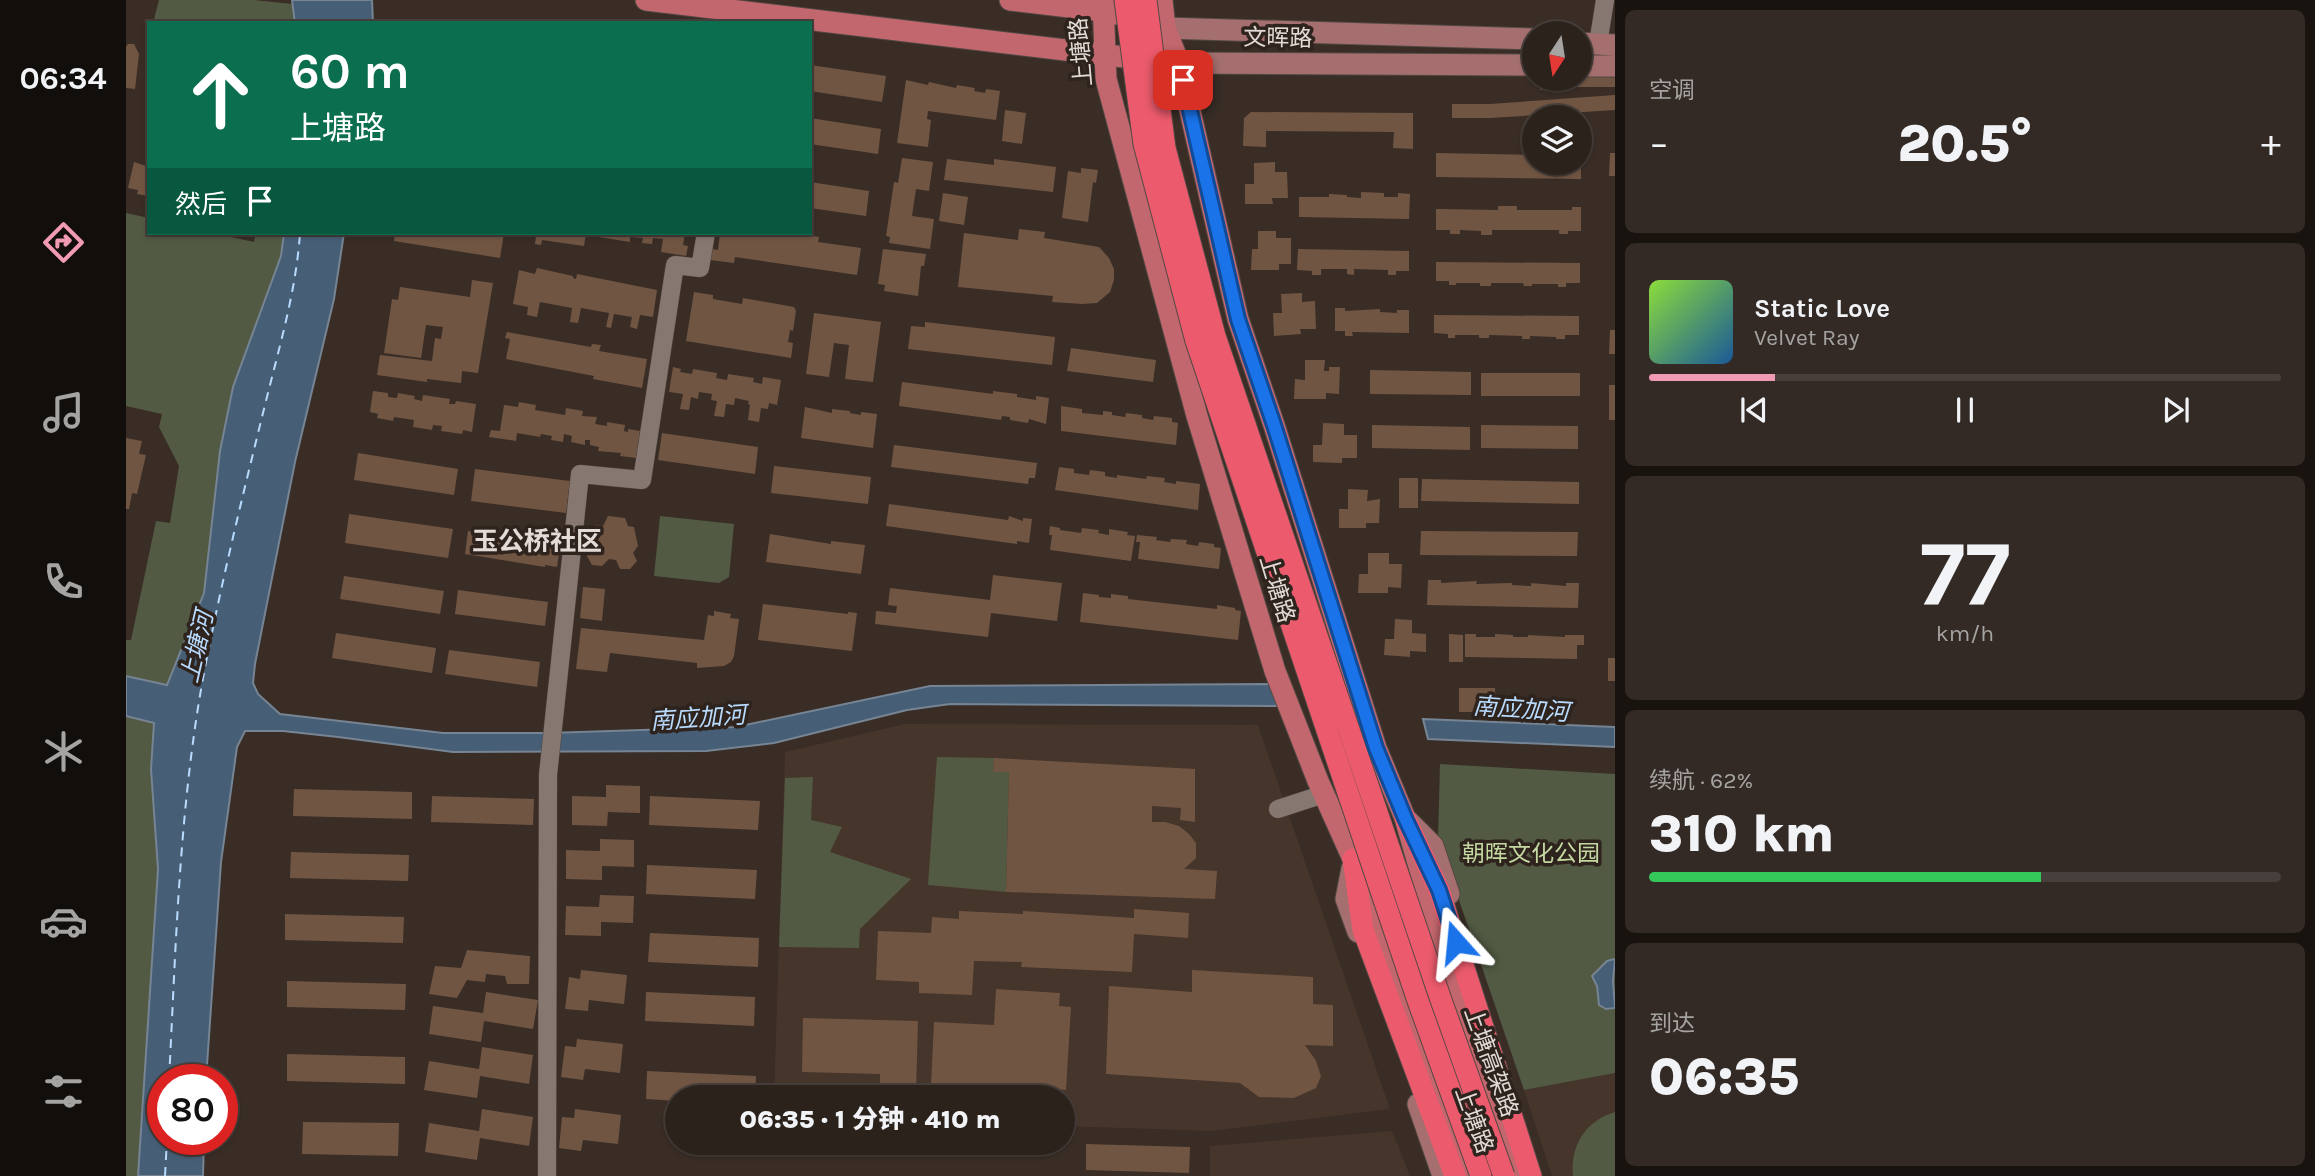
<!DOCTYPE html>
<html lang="zh">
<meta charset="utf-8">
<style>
:root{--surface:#2b221c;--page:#332a25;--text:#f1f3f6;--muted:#a6a4a3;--line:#473f3b;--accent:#f19ab3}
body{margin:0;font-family:Karla,"Noto Sans SC",sans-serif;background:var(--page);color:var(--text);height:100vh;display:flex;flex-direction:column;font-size:26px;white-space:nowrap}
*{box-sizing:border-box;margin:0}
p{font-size:23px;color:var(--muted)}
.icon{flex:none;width:38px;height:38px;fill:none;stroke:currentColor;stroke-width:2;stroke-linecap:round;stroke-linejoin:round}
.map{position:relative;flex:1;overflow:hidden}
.side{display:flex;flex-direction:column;gap:10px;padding:10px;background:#18130f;width:700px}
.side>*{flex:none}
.top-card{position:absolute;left:21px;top:21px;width:665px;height:214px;border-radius:0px;box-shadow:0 2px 5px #0004,0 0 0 2px var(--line);background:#0b6e4f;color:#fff;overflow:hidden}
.needle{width:46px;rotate:192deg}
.tools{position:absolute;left:1396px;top:21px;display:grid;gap:14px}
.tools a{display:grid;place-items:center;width:70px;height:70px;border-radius:50%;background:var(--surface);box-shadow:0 2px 5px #0004,0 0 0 2px var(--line);font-size:35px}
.speed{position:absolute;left:21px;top:1064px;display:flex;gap:14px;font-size:35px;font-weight:700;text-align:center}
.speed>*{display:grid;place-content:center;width:91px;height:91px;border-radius:50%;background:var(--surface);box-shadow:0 2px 5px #0004,0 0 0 2px var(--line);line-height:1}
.speed .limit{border:10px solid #d22;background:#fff;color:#111}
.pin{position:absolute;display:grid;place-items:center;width:60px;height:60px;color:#fff;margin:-30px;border-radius:14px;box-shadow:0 4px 10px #0006}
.me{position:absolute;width:77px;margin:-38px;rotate:342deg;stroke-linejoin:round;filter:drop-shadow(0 0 5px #0008)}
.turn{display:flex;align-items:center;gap:24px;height:147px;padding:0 28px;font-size:32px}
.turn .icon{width:91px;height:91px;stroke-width:2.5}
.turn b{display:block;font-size:49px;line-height:60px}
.then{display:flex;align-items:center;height:66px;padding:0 28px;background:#0003;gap:14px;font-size:26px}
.big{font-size:52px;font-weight:800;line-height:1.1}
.side .card{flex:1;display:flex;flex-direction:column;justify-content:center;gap:10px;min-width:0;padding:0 24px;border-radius:10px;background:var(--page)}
.side .dial{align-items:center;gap:0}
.dial b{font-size:91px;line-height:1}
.song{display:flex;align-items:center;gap:21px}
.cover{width:84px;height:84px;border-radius:10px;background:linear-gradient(135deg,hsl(90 70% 55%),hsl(210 70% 35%))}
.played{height:7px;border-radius:4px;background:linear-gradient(90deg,var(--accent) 20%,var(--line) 20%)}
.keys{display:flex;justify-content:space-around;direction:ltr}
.heat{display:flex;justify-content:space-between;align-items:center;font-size:38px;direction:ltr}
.charge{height:10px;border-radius:5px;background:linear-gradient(90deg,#34c759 62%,var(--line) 0)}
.trip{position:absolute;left:539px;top:1085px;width:410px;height:70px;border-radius:35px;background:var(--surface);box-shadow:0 2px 5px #0004,0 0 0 2px var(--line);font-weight:800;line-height:70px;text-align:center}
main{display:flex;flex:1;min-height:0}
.tabs{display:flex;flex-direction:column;width:126px;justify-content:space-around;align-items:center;background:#110e0b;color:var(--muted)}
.tabs .icon{width:49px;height:49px}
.tabs .active{color:var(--accent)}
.tabs b{font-size:32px;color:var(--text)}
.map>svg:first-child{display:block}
</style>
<main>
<nav class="tabs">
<b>06:34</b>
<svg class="icon active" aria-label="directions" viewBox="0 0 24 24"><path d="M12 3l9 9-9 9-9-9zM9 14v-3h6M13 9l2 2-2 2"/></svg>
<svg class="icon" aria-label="music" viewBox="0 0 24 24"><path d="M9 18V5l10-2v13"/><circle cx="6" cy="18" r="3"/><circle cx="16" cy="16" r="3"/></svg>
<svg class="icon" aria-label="phone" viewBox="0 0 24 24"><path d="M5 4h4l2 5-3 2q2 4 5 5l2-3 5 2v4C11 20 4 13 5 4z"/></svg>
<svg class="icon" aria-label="climate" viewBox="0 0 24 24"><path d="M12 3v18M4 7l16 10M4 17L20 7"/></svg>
<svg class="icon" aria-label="car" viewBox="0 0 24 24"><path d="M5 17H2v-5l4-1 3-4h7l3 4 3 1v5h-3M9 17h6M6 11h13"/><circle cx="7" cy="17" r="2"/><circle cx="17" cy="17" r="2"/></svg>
<svg class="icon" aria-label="filters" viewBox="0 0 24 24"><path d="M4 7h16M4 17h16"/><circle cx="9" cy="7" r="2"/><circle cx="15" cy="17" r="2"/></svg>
</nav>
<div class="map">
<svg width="1489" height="1176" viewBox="0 0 1489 1176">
<rect width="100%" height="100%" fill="#392d26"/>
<path fill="#46352b" d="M779,724L1132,725L1264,1109L1085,1131L936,1126V1097H648L659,752Z
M1489,1073V1176H1426L1398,1090Z
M1266,1131L1284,1176H1084V1146Z"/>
<path fill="#525a43" d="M33,0H127L166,4L169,23H27Z
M0,213L23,218V233H87L128,242L130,233H158L155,256L107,387L94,451L78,593L41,686L0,676V640H5L30,521L44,523L53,466L33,427L36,414L0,406Z
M534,516L608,524L603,577L593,583L528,576Z
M0,716L28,722L25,769L32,869L12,1176H0Z
M811,757L868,758L867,772H883L880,892L802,885Z
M1314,764L1489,774V1073L1398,1090L1312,839Z
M687,777L685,820L716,827L704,852L785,879L734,929L733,948L653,947L659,778Z
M1489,1112V1176H1447C1444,1146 1459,1121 1489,1112Z"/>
<path fill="#475f76" stroke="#768493" stroke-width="2" d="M166,0H246L247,23H169Z
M158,233H218L208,299L169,462L129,664L127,683L132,694L154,714L317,733H422L610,727L804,686L1144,684L1151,706L824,704L781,710L648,743L580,751L327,752L212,737L157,731H119L111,747L95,862L80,1080H37V1139H78L77,1176H12L32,869L25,769L28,723L0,716V676L41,685L78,593L94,451L107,387L155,256Z
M1297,719L1489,727V747L1302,739Z
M1489,959L1487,981L1489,1008L1480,1009L1473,1005L1471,986L1466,976L1481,961Z"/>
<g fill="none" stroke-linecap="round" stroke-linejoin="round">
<path stroke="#b8dbfe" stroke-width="2" stroke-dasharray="9 7" stroke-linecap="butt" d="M43,1080C50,946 53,811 77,678C94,588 116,498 138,409C152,351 170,293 174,233
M39,1176L41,1139"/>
</g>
<path fill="#715543" d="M1454,40H1489V87H1444L1443,90H1414V79H1454Z
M2,44H8L13,54L9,89L0,88V47Z
M684,65L760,76L756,102L684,91Z
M780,80L802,85L803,82L830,88L831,85L849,88L848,91L859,93L860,89L874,91L870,120L802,111L801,119L805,120L802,147L771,143Z
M1489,95V110L1364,118H1326V104H1364Z
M879,110L900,113L896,144L876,141Z
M1125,112L1287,113V149L1267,148L1268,132L1140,131V147L1117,146L1118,118Z
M684,118L755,129L752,154L684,144Z
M1310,153L1409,155V163H1455V179L1310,177Z
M1484,153H1489V176H1483Z
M776,158L807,162L803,191L790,189L786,216L808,219L804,249L763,243L764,237L760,236L768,182L772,183Z
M821,159L868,165V159L930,167L927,192L818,180Z
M8,162L23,167L22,196L11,194L12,190L2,188Z
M1149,162V172H1161L1162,198H1146L1147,204H1119V184H1128V163Z
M955,168L972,170L970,183L967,182L962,222L936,218L942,171L955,173Z
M684,182L743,191L740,216L684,208Z
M1235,192L1258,193V197H1272V193L1284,194L1283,219L1173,217V197H1203V194L1221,195V197L1235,198Z
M817,193L842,197L838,225L813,221Z
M1372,206H1391V210H1446V207H1455V231H1442V234H1433V230H1366V235H1355V231L1334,230V234H1324V230H1310V209L1372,210Z
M893,229L919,232L918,238L973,247L983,258L988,269V280L984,292L971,303L956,304L926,302L927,296L832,287L838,233L892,240Z
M1132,231H1150V238H1165V264H1153V270H1125L1126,249H1132Z
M269,233H378L374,258L268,241Z
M416,233H460L458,246L416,240L415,245L409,244L410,236L416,237Z
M466,233H559L557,245L562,246L560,256L535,252L537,239L527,238L526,244L516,243L517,238L504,237V242L466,236Z
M594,233H638L652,235L653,233H663L676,235V237H679V235L693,237L692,242L735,248L731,275L609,257L608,263L584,260L586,249L592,250Z
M757,249L800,254L798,266H795L792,296L758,291L759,285L752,284Z
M1172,249L1283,251V271H1270V275H1262V270L1228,269V275L1221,274V269H1195V275H1186V271L1171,270Z
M1310,262L1454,263V283H1440V287H1432V284H1406V286H1398L1397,283H1365V286H1354V283H1330V285H1323V281H1310Z
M411,268L447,276V278L450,279L451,274L531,290L527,317L514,315L511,329L504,327L506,317L488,314L485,328L480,327L483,313L455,308L452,323L444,322L446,308L414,302L411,317L401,315L402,307L387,304L393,270L409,274Z
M346,280L367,283L352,373L336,371L335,383L301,379V382L251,375L254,355L306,361L309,338L315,339L317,327L300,325L295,358L258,353L266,299L272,300L274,287L344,297Z
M568,292L587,295V299L616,304L617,298L668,307L670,311L667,331L664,330L662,342L667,343L665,358L560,341Z
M1176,293V302L1189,301L1190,329H1174L1175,334L1148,336L1147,313H1156L1155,294Z
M1209,308H1219V311L1254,309V312L1271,313V310H1283V333L1226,332L1227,336H1219V331H1209Z
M688,313L755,322L747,382L719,379L723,345L708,343L703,377L680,374Z
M1308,315L1453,316V335H1439V339H1430V337L1404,336V339H1396V336L1363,335V338H1353V335H1329V338H1322V334L1308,333Z
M799,322L929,337L926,365L782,349L785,326L799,327Z
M1484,330H1489V354H1483Z
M381,332L465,347L466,344L475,345L473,351L521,359L516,388L467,379L468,376L380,359L384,339L379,338Z
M945,348L1030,360L1027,382L941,371Z
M1179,360H1199L1198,371H1203V367H1214L1213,394L1200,393V399H1168L1169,379L1179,380Z
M547,367L555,369L554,372L566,374L567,369L591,373L590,378L601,380L602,374L628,378L627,382L636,384L637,377L655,380L651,405L643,403L642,409L635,408L633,422L622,420L624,405L622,404L623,401L609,398L608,405L600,404L598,417L588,416L591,401L585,400L586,394L573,392L572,399L565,397L563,410L554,409L557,394L543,392Z
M1244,370L1345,372V395L1244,394Z
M1355,373H1454V396H1355Z
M776,382L867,394V391L891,394V397L910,400V396L923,398L920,424L903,419L902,423L884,420V417L876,416L875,420L773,406Z
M1483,385H1489V420H1483Z
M247,391L262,393V397L271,398L272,393L289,396L288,399L296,401L297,395L324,399L323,404H329L330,401L350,404L346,432L337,430L336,434L315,431L316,426L307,425L306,430L287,427L288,420L268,417L267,421L251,418L252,414L244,412Z
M393,402L410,405L409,410L439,415L440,408L457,411L456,416L471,417L469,424L481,426V422L499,425L498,431L502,432V429L514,431L510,458L494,456L495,453L472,451L473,447L464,445V440H459V445L445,442L446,436L438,434L437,442L425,440L426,436L415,434L414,437L391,433L390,441L363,437L365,430L374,431L378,405L392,407Z
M935,406L956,409V413L977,415V411L986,412V415L999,417L1000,413L1016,415V418L1027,420L1028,416L1046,418V422L1052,423L1050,445L935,431Z
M679,407L706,413V409L724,411V413L735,415V412L751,414L747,448L675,438Z
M1197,423L1218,424V435H1231V458H1216V463L1187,462V445H1196Z
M1246,425L1344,427V450L1246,448Z
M1355,425L1452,426V449L1355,448Z
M536,433L632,447L629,474L532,460Z
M0,438L16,441L13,454L20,455L11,494L6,493L3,509H0Z
M768,445L911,463L909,478H903L902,484L765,467Z
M232,453L332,469L328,495L228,480Z
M648,466L745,477L742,504L645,493Z
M933,467L948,469V473L963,475L964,470L979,472V476L991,478V475L1020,479L1021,476L1039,478L1038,482L1050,484V481L1074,484L1072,510L929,490Z
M349,469L444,481L440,513L345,501Z
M1273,478H1292V508H1273Z
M1296,479L1453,482V504L1295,501Z
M1222,489L1242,490L1241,501L1254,499L1253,523H1240V528H1213V509H1222Z
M763,504L882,520L883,516L897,521V518L906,519L903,543L891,541V544L760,526Z
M223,514L327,529L322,558L219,543Z
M482,516L499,518L502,526L508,527L512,546L507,553L511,561L504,569H494L490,560L483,559L476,566L466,565L461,556L463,549L466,547L461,538L470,525L477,526Z
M924,526L934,528V530L955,533L956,528L973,530L972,533L983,535V529L1002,532L1001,535L1009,536L1005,561L924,550L926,535H923Z
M342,531L412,543L413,540L423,542L422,545L434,547L431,567L419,565V567L339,554Z
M1295,531L1452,532L1451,556L1294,555Z
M644,534L705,544V541L739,545L735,574L640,562Z
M1011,535L1031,537L1030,540L1044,542L1045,539L1061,540L1060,544L1072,546L1073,542L1088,544V547L1095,548L1093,569L1012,559L1014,542H1010Z
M1242,553H1263V564H1276L1275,588L1262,587V593H1232L1233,574H1242Z
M867,575L936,583L931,621L865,613L862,637L749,624L750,611L770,613L771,606L762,605L764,588L864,600Z
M218,576L318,591L314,614L214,599Z
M1302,580H1315V583L1351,581L1350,584L1386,583V585L1405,586V583L1440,586V583H1453L1452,608L1301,605Z
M457,587L479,589L476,621L454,618Z
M332,590L422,602L419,626L329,614Z
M957,593L973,595V597L985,598V594L1002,596V599L1091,609V605L1109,608V610L1115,611L1112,640L954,622Z
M637,604L722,614V612L731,613L726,651L632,640Z
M588,611L605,614L604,618L613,619L608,656L605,662L598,666L571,668V663L484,653L481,672L450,669L455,628L578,640L582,615L588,616Z
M1269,619L1286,620V633L1300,634V652L1284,651V657L1258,655L1259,639H1268Z
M210,633L310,648L306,673L206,658Z
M1323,634L1337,635V662H1323Z
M1339,634H1350V637H1369V634L1387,635V637H1402V635L1439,637V635H1458V645H1451V659L1339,657Z
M323,650L414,662L411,687L319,674Z
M1482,658H1489V681H1482Z
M1333,688H1369L1370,712H1333Z
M868,758L1069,769V822L1054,820L1055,808L1026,806V822H1039L1053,826L1063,834L1070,843V858L1058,869L1091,871L1089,899L880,892L883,772H867Z
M480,785L514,786V813L482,812L481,826L446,825V796L480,797Z
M168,789L286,792V819L167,816Z
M306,796L408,799L407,825L305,822Z
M524,796L634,801L632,830L523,825Z
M474,839L508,840V867L476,866V880L440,879V850L474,851Z
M165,852L283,855L282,881L164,878Z
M521,865L631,870L629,899L520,894Z
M474,895L508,896L507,923L475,922V936L439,935L440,906L473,907Z
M1008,909L1063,913L1062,938L1008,934L1006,972L895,967L896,962L848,961L846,995L793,993V982L750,980L752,931L805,933L806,917L833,919V911L897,914V911L1008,918Z
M159,914L278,917L277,943L159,940Z
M524,933L633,938L632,967L522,962Z
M341,950L404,956L403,984H381L379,976L360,974L359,982L341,980L331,998L303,994L309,966L335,968Z
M455,970L501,975L498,1004L463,1000L462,1011L439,1009L443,977L454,979Z
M1066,970L1187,977V1004L1207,1005V1046L1179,1045L1190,1061L1195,1076L1190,1088L1168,1098L1133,1097L1114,1083L980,1074L983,986L1066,992Z
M161,981L280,984L279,1010L161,1007Z
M870,989L934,993L933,1006L945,1007L940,1090L881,1086V1097H833L834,1086L805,1085L808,1022L868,1025Z
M360,992L412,1000L407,1029L358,1021L355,1042L303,1034L307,1006L357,1013Z
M520,992L629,997L628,1026L519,1021Z
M677,1018L792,1021L790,1092L754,1091V1074L676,1072Z
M451,1039L497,1044L494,1073L459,1069L457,1080L435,1077L439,1046L450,1047Z
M356,1047L407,1055L403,1084L354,1076L351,1098L298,1090L303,1061L353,1069Z
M161,1054L279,1057V1084L161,1081Z
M521,1071L630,1076L629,1097H551V1101L520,1099Z
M356,1109L407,1117L403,1146L354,1138L351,1160L299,1152L303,1123L353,1131Z
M449,1109L495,1115L492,1144L457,1140L455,1151L433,1148L436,1117L448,1118Z
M177,1122L273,1123L272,1156L176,1154Z
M960,1144L1064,1147L1063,1173L960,1170Z"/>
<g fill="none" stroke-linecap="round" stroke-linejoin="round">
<g stroke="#534843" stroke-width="19">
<path id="street" d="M1472,44L1479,0
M1152,809L1198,794
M421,1176L422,775L454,474L516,480L549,265L574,268L580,233"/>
</g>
<g stroke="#534843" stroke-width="23">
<path id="secondary" d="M1039,28L1409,39
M1454,43L1489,45
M1053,63L1409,65
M1454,66H1489
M1282,821L1307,846L1323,894
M1226,868L1220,899L1232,932
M1292,1104L1317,1176"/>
</g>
<g stroke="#534843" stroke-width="23">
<path id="primary" d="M520,0L1023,60
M884,0L977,11L989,14
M977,0L980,79L1071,416L1119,573L1149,671L1192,781L1227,859L1248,911L1340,1176
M1036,0L1039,28L1053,63L1112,319L1148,425L1250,748L1279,818L1307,915L1394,1176"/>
</g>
<g stroke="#534843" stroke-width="23">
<path id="highway" d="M1279,818L1313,890L1405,1176
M1227,859L1237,930L1329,1176"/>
</g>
<use href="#street" stroke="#867870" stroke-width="18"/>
<use href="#secondary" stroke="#a56f6f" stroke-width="21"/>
<use href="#primary" stroke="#c3676e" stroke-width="21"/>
<use href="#highway" stroke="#ec5b6d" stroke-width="21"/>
<g stroke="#534843" stroke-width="23" stroke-linecap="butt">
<path id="highway-bridge" d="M999,0L1018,144L1070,341L1292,1001L1355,1176
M1020,0L1039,148L1089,336L1315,1000L1378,1176"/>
</g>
<use href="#highway-bridge" stroke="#ec5b6d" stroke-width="21"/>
</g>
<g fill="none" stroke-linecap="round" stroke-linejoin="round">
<g stroke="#114b97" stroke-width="18">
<path id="route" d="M1057,80L1112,319L1148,425L1250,748L1279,818L1313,890L1330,942"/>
</g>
<use href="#route" stroke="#1a73e8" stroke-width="12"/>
</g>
<g text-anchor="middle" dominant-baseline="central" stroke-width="7" stroke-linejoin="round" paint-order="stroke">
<g font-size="23" fill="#e3dbd7" stroke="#2e231d">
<text transform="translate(1152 38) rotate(1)">文晖路</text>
<text transform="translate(955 52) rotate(-95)">上塘路</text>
<text transform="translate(1151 589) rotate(73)">上塘路</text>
<text transform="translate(1365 1062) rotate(70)">上塘高架路</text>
<text transform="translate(1348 1120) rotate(70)">上塘路</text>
</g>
<g font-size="23" fill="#c4d8a1" stroke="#2e231d">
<text x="1405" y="853">朝晖文化公园</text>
</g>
<g font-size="24" font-style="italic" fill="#b8dbfe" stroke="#2e231d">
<text transform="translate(71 647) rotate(-77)">上塘河</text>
<text transform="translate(1395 709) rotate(4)">南应加河</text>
<text transform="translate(572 718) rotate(-4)">南应加河</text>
</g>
<g font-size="26" font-weight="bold" fill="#e3dbd7" stroke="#2e231d">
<text x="411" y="541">玉公桥社区</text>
</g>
</g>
</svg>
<div class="tools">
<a><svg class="needle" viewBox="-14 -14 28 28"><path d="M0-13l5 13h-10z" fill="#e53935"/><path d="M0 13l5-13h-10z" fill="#a6a4a3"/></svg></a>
<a><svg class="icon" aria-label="layers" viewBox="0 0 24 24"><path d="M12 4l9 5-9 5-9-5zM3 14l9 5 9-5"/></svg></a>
</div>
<div class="speed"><div class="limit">80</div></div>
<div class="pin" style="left:1057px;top:80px;background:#d93025"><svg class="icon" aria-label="arrive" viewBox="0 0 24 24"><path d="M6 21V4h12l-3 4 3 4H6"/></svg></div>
<svg class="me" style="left:1330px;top:942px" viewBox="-20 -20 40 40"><path d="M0-17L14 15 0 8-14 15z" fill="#1a73e8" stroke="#fff" stroke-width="4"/></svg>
<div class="trip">06:35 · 1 分钟 · 410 m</div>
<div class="top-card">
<div class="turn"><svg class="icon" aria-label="ahead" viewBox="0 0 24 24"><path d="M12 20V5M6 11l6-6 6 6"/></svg><div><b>60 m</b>上塘路</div></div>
<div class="then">然后<svg class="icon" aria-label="arrive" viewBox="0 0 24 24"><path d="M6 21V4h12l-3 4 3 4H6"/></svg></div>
</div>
</div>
<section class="side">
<div class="card"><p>空调</p>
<div class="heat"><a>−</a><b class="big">20.5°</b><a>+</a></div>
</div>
<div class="card">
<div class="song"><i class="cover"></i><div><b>Static Love</b><p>Velvet Ray</p></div></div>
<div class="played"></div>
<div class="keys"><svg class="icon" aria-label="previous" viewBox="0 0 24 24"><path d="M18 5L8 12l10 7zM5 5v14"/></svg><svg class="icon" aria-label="pause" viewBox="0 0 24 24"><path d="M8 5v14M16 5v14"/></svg><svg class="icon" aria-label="next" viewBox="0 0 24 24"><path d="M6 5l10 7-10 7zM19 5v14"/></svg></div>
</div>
<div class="card dial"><b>77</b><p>km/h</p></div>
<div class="card"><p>续航 · 62%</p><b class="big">310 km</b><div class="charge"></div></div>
<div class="card"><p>到达</p><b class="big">06:35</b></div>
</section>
</main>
